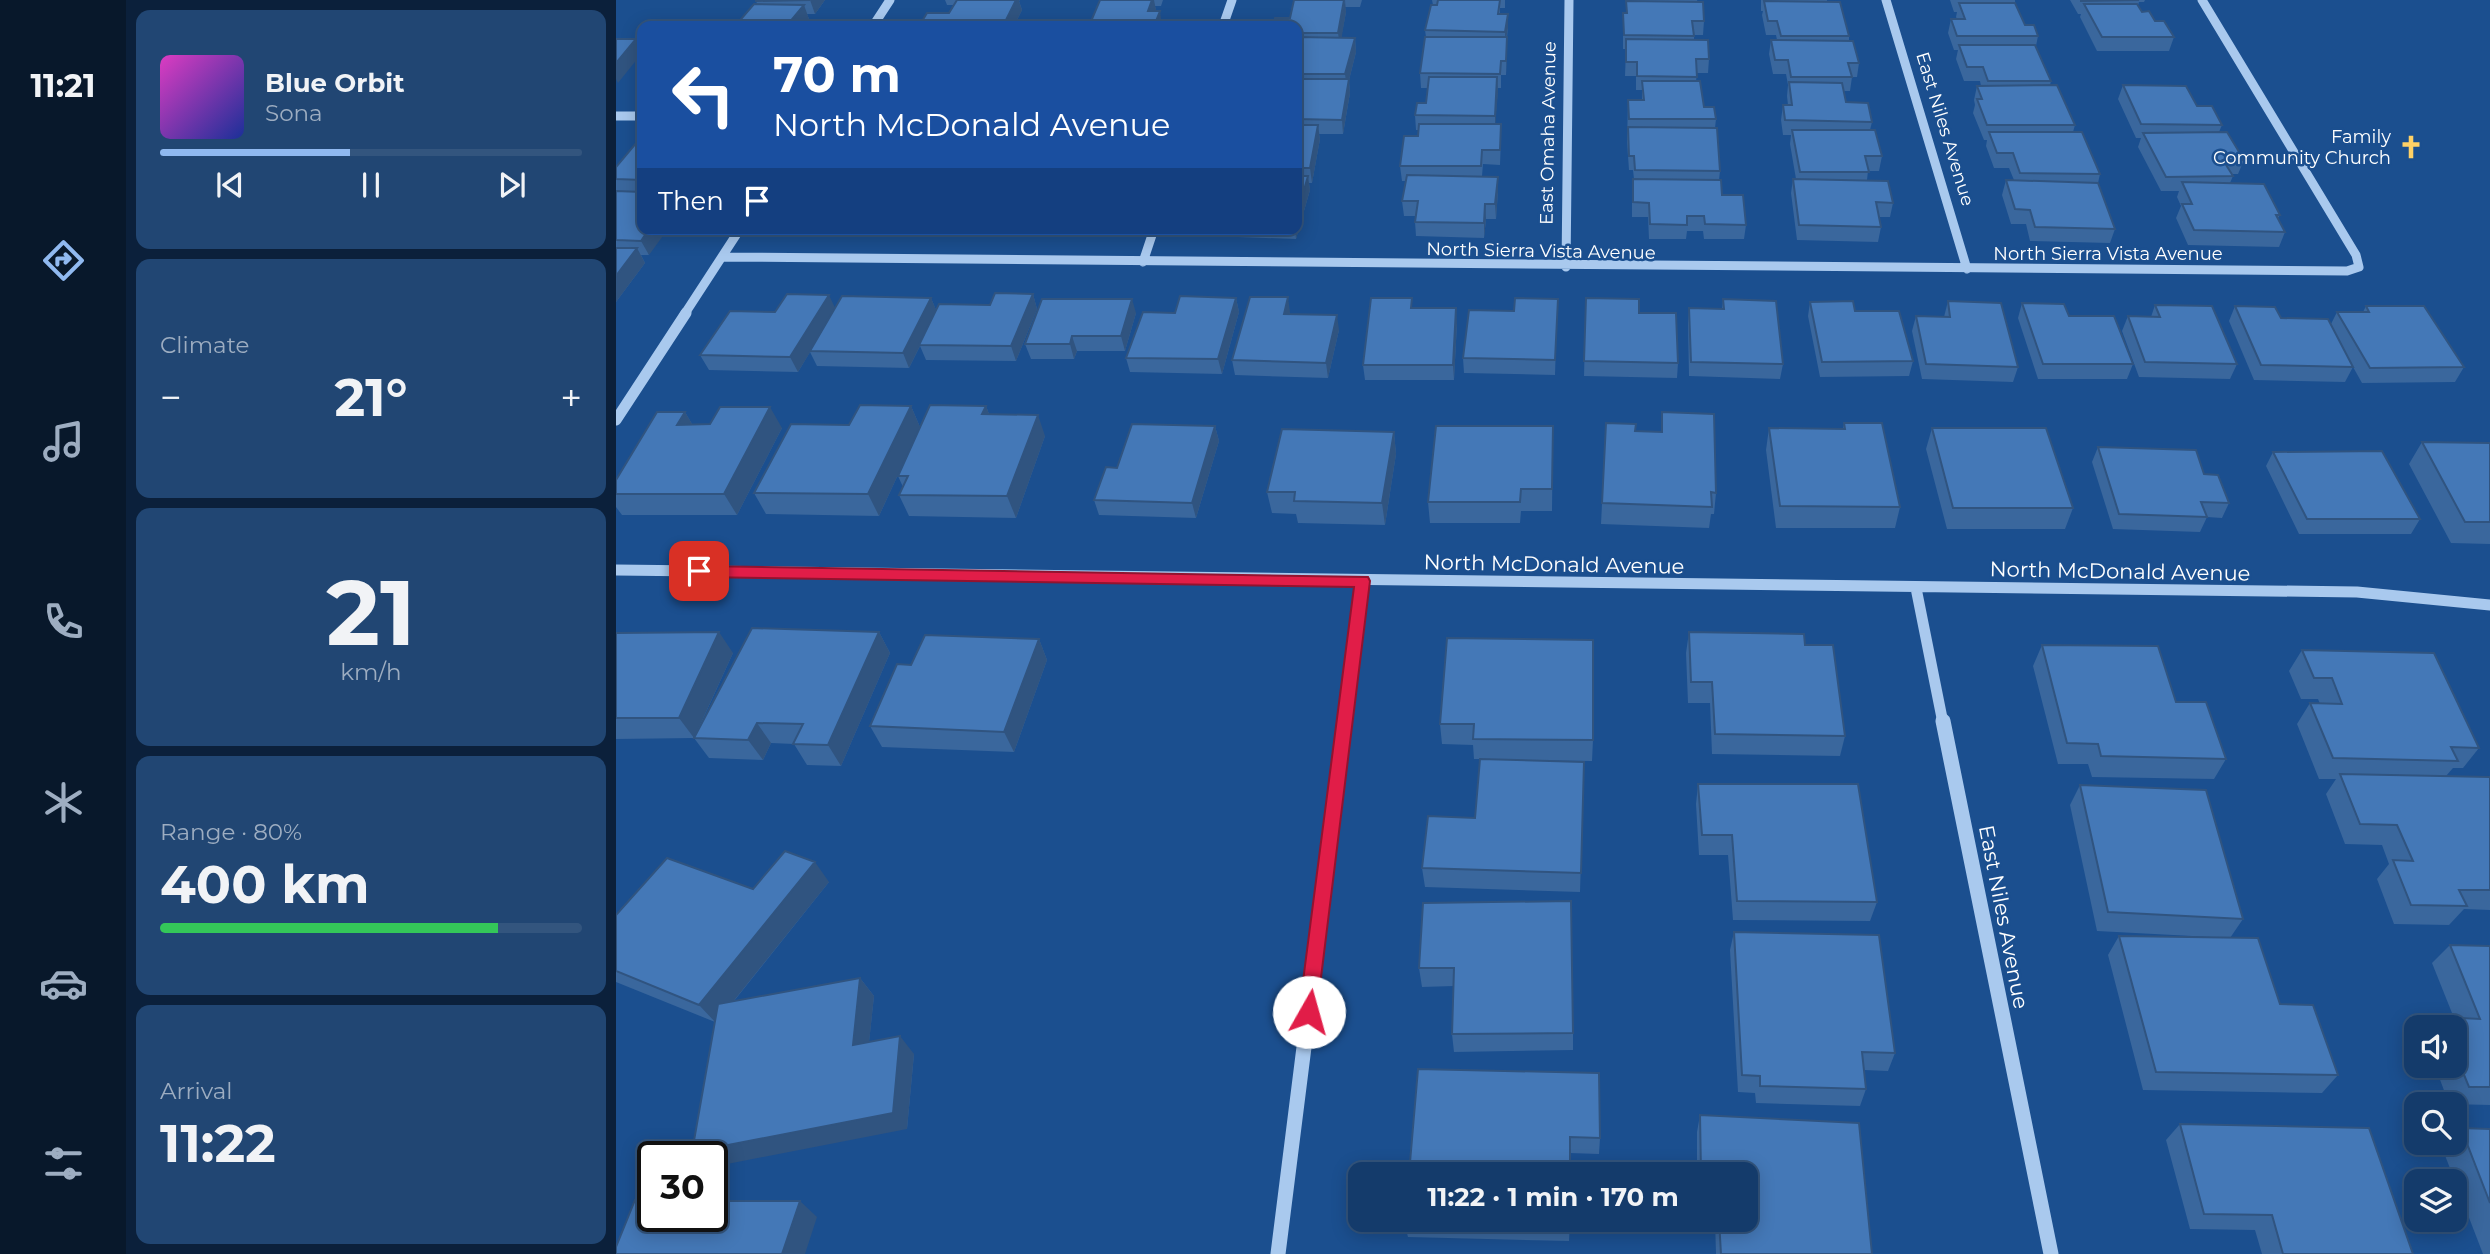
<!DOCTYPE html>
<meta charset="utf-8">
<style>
:root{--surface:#143b6b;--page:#214673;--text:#f1f3f6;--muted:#9dadc1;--line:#33557e;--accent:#90b9f0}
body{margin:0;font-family:Montserrat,sans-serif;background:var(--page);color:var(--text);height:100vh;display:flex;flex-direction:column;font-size:26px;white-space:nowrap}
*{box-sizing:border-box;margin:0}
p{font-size:23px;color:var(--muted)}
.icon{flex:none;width:38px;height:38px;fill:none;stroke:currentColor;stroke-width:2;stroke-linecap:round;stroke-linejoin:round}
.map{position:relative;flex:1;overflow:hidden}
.sheet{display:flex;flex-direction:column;gap:10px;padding:10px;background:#0b203b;width:490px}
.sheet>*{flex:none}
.banner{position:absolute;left:21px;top:21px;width:665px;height:214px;border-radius:14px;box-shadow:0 4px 18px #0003,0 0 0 2px var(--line);background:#1a4fa0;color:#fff;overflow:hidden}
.buttons{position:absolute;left:1788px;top:1015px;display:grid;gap:14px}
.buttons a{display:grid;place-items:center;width:63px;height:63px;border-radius:14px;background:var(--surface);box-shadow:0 4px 18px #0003,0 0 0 2px var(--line);font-size:35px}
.speed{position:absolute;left:21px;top:1141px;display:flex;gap:14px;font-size:35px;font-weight:700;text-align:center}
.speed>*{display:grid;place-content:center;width:91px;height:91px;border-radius:50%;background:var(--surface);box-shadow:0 4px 18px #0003,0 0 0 2px var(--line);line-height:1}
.speed .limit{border:4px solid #111;border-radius:10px;background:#fff;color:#111}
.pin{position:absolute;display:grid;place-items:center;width:60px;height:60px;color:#fff;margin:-30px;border-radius:14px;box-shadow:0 4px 10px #0006}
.me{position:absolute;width:77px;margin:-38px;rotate:7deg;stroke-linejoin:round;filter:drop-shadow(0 0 5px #0008)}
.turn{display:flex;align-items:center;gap:24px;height:147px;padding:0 21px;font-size:32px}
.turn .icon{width:91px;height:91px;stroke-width:2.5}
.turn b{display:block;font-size:49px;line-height:60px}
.then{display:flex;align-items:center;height:66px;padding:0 21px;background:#0003;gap:14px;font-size:26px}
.big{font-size:52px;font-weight:700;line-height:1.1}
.sheet .card{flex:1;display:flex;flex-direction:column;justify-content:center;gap:10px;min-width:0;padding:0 24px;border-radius:14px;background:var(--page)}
.sheet .dial{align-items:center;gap:0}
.dial b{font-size:91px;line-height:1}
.song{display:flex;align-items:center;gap:21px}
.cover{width:84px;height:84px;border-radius:10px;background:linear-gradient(135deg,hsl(310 70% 55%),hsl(230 70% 35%))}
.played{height:7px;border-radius:4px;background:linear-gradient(90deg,var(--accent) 45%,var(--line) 45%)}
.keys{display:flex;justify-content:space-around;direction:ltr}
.heat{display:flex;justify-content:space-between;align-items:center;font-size:38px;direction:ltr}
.charge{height:10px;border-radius:5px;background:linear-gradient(90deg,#34c759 80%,var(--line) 0)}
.trip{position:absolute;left:732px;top:1162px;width:410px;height:70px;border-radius:14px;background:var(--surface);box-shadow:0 4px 18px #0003,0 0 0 2px var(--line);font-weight:700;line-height:70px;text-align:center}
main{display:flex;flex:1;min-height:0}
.menu{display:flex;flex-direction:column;width:126px;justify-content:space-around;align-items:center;background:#08182b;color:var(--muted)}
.menu .icon{width:49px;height:49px}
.menu .on{color:var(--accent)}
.menu b{font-size:32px;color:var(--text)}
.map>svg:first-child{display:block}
</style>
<main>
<nav class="menu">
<b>11:21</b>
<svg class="icon on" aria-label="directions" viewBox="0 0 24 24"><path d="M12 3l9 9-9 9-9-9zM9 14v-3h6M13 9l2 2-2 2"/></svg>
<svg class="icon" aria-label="music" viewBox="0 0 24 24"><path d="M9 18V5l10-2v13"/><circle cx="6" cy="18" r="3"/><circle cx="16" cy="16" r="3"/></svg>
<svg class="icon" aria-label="phone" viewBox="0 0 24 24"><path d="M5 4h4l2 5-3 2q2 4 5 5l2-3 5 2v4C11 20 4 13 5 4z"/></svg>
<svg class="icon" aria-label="climate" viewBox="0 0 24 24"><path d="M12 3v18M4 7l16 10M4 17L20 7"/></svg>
<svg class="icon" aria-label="car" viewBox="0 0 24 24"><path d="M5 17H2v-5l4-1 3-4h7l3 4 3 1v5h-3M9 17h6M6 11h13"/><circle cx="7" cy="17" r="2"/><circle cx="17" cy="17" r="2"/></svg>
<svg class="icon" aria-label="filters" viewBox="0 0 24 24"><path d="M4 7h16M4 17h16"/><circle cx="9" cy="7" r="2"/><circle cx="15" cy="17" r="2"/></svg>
</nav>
<section class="sheet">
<div class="card">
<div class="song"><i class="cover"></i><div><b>Blue Orbit</b><p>Sona</p></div></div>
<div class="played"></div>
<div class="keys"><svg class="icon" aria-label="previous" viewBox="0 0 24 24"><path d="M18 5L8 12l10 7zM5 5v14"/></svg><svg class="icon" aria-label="pause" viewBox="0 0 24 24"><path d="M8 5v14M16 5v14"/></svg><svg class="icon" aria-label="next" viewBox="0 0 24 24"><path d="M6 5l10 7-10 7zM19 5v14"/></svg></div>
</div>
<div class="card"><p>Climate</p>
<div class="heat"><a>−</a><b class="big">21°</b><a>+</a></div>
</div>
<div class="card dial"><b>21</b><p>km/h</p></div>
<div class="card"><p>Range · 80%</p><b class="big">400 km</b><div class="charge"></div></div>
<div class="card"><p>Arrival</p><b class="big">11:22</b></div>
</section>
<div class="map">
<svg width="1874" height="1254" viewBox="0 0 1874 1254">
<rect width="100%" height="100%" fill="#1b4f8f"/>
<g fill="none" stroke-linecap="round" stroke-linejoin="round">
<path stroke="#a9c9ee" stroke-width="9" d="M1270,0L1351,269
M257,26L274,0
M607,26L616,0
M0,116H26
M106,257L1731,271L1743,267L1740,255L1586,0
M527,262L538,229
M950,267L953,0
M68,315L124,229"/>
<path stroke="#a9c9ee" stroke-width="11" d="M0,420L70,313
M0,570L1741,592L1874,605
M1300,588L1327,723
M729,723L747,581"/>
<path stroke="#a9c9ee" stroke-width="15" d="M1327,721L1435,1254
M662,1254L729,721"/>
</g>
<path fill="#3a679d" d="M140,0H209L199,14H191L193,19L188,26H119L141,4Z
M329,0H404L403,1L406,10L398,26H303L333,13L338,5H331Z
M484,0H547L545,6H539L540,11L547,25L546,26H473Z
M678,0H746L744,7H729L730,12L725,38H739L740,52L733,80L734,93L727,134H703L704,139L696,183H693L694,190L680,239L622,237L620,229H681V26L674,18Z
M816,0H889V8H884V14L892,28L891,37V51L890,75H885V88H882L879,124L885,138L884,165L867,164L866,176L882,191L880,219H870L868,238L800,236L799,222L800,216H788L786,201L790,181H786L784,166L802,136L803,130H800L799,115L810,103L812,88H805L804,73L810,37L809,30L817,5Z
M1022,0H1081L1088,21L1087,35H1078V40L1093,59L1092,73H1081L1080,81L1088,107L1100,119L1099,128L1104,171L1103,180L1106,195L1130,225L1128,239H1088L1087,231H1071L1070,239H1033L1032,217H1016V193L1018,179L1017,170H1013L1011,142L1012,100H1026V90H1020V76H1009L1010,49H1007V13H1010V1Z
M1145,0H1211V2L1233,36V41L1243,63L1241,77H1236L1234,91H1228L1230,102L1256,122L1254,130L1266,156L1263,171H1252L1251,180L1277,203L1274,217H1263L1265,227L1262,242L1181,240L1175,193L1177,179H1180L1174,144L1175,135H1167L1165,120L1167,105H1172L1171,96L1172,85L1170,74H1157L1153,54L1155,40H1161L1160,35H1150L1146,15L1147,11H1145Z
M1334,0H1399V3L1409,25L1422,36L1420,46L1435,81L1434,85L1459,125L1457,132L1484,174L1482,183L1499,229L1494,243L1414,241L1410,224H1395L1386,195L1390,180H1398L1393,168H1378L1370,146L1371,140H1368L1357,113L1359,105L1358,100L1361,86H1365L1364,81H1348L1340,59L1342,50H1338L1332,33L1335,19H1341L1340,17L1341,12H1338Z
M1454,0H1529L1528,2H1523L1522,5L1526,12L1558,37L1553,51H1481L1464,17L1465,14H1462Z
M1507,85L1581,106L1606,125L1603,132L1628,160L1622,174H1615L1617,176L1614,183L1664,215L1662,218L1669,232L1663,247L1572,245L1560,218L1565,206L1561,197L1563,191H1545L1522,147L1525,138H1520L1502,99Z
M26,136V229L33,255H25L29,263L0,302V167Z
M206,229H274L271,235L208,234Z
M367,229H442L438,237L369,234Z
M417,294L421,309L400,361L310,360L304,346L293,368L201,366L194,352L182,372L93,370L84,355L159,312L219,308L315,298L320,310L374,305Z
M620,298L623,312L606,374L514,372L510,358L559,313Z
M796,298V308L841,323L838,380H749L747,365Z
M970,298L1023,313L1062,363L1061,378L968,376Z
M1107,299L1167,364L1164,379L1073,376L1072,323L1073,308L1106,309Z
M1332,301L1402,367L1397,382L1306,379L1296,331L1300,316L1328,317Z
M1194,302L1239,311L1297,361L1293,376L1204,377L1192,316Z
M1406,303L1517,364L1511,379H1422L1402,318Z
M1539,305L1621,364L1614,379L1523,377L1506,331L1512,316L1535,317Z
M1619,306L1665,318L1715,324L1721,312H1747L1750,306L1848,367L1839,382L1746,383L1737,367L1729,382L1638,380L1613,321Z
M674,312V314L723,330L712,378L619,375L616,360Z
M520,313L509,351H461L458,359H415L409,344Z
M941,313L939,375L848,373L847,358Z
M295,406L304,427L263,516L150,514L138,493L233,425Z
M370,406L373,414L429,436L400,518L293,516L283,495L287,487L282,476Z
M69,412L76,424L166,428L121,515H6L0,507V480Z
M1046,412L1100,493L1098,514H1095L1093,528L985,524L990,423L1019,431L1045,432Z
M1228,423L1284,507L1279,528H1160L1150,450L1153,428L1227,429Z
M599,426L603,441L580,518L483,515L478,500Z
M937,426L936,511H905L904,523H814L812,502Z
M1316,428L1457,508L1449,529H1331L1310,449Z
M778,432L780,454L769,525L682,523L680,514L656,513L651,492Z
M1806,442L1874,443V544L1835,543L1793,464Z
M1482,447L1588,474L1613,503L1606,518L1591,517L1584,532L1497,529L1476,462Z
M1657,452L1804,519L1795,534H1683L1650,466Z
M263,632L274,653L225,766L191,765L178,744L155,743L147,760L93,758L78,738L0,739V633L117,653L81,732Z
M1073,632L1189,645L1229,736L1224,756L1096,754L1094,703H1072L1070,653Z
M831,638L977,740L976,761L887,760L968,762L964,892L809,887L806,868L859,818L864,759H858L857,745L826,744L824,724Z
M423,639L431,660L398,752L266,747L254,726Z
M1426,645L1560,702L1610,759L1598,779L1476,777L1472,764H1442L1417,666Z
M1686,650L1863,748L1847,768H1837L1830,776L1874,777V910L1848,909L1833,925L1778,924L1761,879L1773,864L1766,845L1729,844L1710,794L1720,779H1703L1681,724L1694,703L1704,704L1702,699H1685L1673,671Z
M1082,784L1261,902L1254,921L1117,920L1112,855H1083L1080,804Z
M1464,785L1627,919L1614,938L1481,931L1454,805Z
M213,882L118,1001L244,978L258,996L253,1042L298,1054L291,1129L99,1022L0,982V915L137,889Z
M807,903L957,1033V1050L838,1052L836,1034L838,986L806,987L803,968Z
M1118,932L1279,1053L1272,1071L1248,1070L1250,1089L1244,1106L1140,1103L1139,1093L1122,1092L1114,950Z
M1503,936L1664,1004L1722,1075L1706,1093L1527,1090L1492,955Z
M1834,945L1874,946V1105L1833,1104L1819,1066H1839V1027H1815L1825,1017L1838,1018L1816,963Z
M802,1069L984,1138L983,1154L954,1153Z
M1084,1115L1256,1254H1100L1099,1220H1129V1174H1081V1132Z
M1564,1124L1797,1254H1646L1639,1230L1574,1229L1550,1140Z
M1845,1128L1874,1129V1254H1867L1825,1145L1828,1143H1839V1133Z
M954,1220L953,1241L792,1237L788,1222Z"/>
<path fill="#305480" d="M194,0H209L199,14Z
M400,0H404L403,1L406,10L398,26H387Z
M536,0H538L540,10L535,25L532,11Z
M729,0L730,12L724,47L722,33Z
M188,5L193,19L188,26H175L173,23Z
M544,11L546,26H538Z
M892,14V28L889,46V32Z
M891,37V51L890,75V61Z
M739,38L740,52L733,80L734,93L727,134L726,120L731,89L729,74Z
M20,39L26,53L2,83L0,79V63Z
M881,77L882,92L879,130V116Z
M702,125L704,139L696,183L694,168Z
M692,176L694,190L680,239L679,229H681V215Z
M882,177V191L880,219L879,204Z
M869,204L870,219L868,238V223Z
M33,229H52L33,255L25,241Z
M436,229H442L438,237Z
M21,248L29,263L0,302V276Z
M417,294L421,309L400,361L395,346Z
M213,295L220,310L182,372L174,357Z
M672,297L674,312L670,328L668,314Z
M315,298L321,312L293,368L287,353Z
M620,298L623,312L606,374L602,359Z
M516,299L520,313L509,351L505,336Z
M840,308L841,323L838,380L837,365Z
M721,315L723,330L712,378L710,363Z
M456,336L461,351L458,359L454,344Z
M295,406L304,427L263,516L252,494Z
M370,406L378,427L366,414Z
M154,407L166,428L121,515L108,494Z
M69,412L82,434L61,425Z
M422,415L429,436L400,518L391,496Z
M599,426L603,441L580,518L576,503Z
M778,432L780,454L769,525L766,503Z
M103,632L117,653L78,738L63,718Z
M263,632L274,653L225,766L212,745Z
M423,639L431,660L398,752L388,732Z
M141,723L155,743L147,760L132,740Z
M199,862L213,882L100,1023L83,1005Z
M244,978L258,996L251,1062L237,1045Z
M284,1036L298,1054L291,1129L96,1167V1157H81L76,1152Z
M184,1201L201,1217L189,1254H166Z"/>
<path fill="#4478b7" stroke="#305480" stroke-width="2" d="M140,0H194L140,1Z
M341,0H400L387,26H303L311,13H333Z
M484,0H536L532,11H544L538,26H473Z
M678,0H728L722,33H681V26H657L659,18H674Z
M822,0H884L882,14H892L889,32L809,30L815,5H821Z
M1465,0H1523L1465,1Z
M1010,1L1087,2L1088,21H1076L1078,36L1008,35L1007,13H1011Z
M1148,1L1224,2L1233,36H1165L1161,21H1152Z
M1343,3H1399L1409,25H1418L1422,36H1341L1335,19H1349Z
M138,4L188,5L173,23L187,24L185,26H119Z
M1468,4H1521L1526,12L1533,11L1539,21H1548L1558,37H1486Z
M681,37L739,38L729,74H681Z
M809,37H891L890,61H885L884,74L804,73Z
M0,39H20L0,63Z
M1010,39L1092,40L1093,59H1080L1081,77L1021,76V62H1010Z
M1155,40L1237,41L1243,63H1232L1236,77H1175L1172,60H1159Z
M1343,45H1419L1435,81H1372L1367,67H1351Z
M813,77H881L879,116L799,115L801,103H810Z
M681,79H733L726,120L681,119Z
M1026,81H1084L1088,107H1098L1100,119H1013L1012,100H1028Z
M1173,82L1226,83L1230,102L1252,103L1256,122L1169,120L1167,105H1176Z
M1441,85L1459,125H1371L1361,99H1366L1361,86Z
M1507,85L1570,86L1581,106H1596L1606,125L1525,124Z
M803,124H885L884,150H866L865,166H784L788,136H802Z
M681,125H702L694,168H681Z
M1012,127L1101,128L1104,171L1019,170L1018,156H1013Z
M1176,130H1259L1266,156H1249L1253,172H1184Z
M1373,132H1466L1484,174L1404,173L1397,153H1381Z
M1611,132L1628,160H1607L1617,176L1550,177L1527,133Z
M26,136V180L0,179V167Z
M791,175L882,177L879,204H869L868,223L799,222L802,201H786Z
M681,176H692L681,215Z
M1017,179L1105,180L1106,195H1127L1130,225L1089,224L1088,216H1071V225L1034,224L1033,203L1017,202Z
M1177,179L1272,181L1277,203L1260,202L1265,227L1183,225Z
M1390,180L1482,183L1499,229L1419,227L1414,210L1399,209Z
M1566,182L1648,184L1664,215H1660L1669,232L1578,230L1566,204H1576Z
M0,191L26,192V229H33L25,241L0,240Z
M0,248H21L0,276Z
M379,293L417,294L395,346L303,345L323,304L374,305Z
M171,294L213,295L174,357L84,355L114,311L159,312Z
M226,296L315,298L287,353L194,351Z
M564,296L620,298L602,359L510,358L527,312L559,313Z
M634,297H672L668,314L721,315L710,363L616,360Z
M755,298H796L795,308H840L837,365H747Z
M899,298L942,299L939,360L847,358L853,310L898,311Z
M970,298L1023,299V313H1060L1062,363L968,361Z
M426,299H516L505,336H456L454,344H409Z
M1107,299L1160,301L1167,364L1075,362L1073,308L1108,309Z
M1237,301L1239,311H1283L1297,361L1206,362L1194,302Z
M1332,301L1385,303L1402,367L1310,364L1300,316L1334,317Z
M1406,303L1448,304L1453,316H1498L1517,364H1427Z
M1539,305L1596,306L1621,364L1529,362L1512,316L1544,317Z
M1619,306L1659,307L1665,318L1712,319L1737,367L1645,365Z
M1750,306H1808L1848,367L1754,368L1721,312H1753Z
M244,405L295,406L252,494L138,493L175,424L233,425Z
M314,405L370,406L366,414L422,415L391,496L283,495L292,476H282Z
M104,407H154L108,494H0V480L41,412H69L61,425L94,424Z
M1046,412L1098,414L1100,493L1095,492L1096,507L986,503L990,423L1020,424L1019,431L1046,432Z
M1228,423H1266L1284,507L1164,506L1153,428L1229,429Z
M516,424L599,426L576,503L478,500L490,467L501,468Z
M820,426H937L936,489H905L904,502H812Z
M1316,428H1430L1457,508H1337Z
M666,429L778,432L766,503L678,501L679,492H651Z
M1806,442L1874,443V522H1849Z
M1482,447L1580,450L1588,474L1602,475L1613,503L1585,502L1591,517L1503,514Z
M1766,451L1804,519H1691L1657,452Z
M136,628L263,632L212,745L177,744L187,724L141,723L132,740L78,738Z
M103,632L63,718H0V633Z
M1073,632L1188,634L1189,645H1217L1229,736L1099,734L1096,682H1075Z
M309,635L423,639L388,732L254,726L281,664L295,665Z
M831,638L977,640V740L857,739L858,724H824Z
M1426,645L1542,646L1560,702H1590L1610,759L1485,756L1482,744L1451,743Z
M1686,650L1818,653L1863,748L1835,747L1842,761L1717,758L1694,703L1726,704L1716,678H1698Z
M864,759L968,762L965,873L806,868L812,816L859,818Z
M1724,774L1874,777V890H1843L1851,906L1795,905L1777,860L1797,861L1781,825L1744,824Z
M1082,784H1242L1261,902L1121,901L1116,835H1086Z
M1464,785L1590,790L1627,919L1492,912Z
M169,851L199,862L83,1005L0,971V915L51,858L137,889Z
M955,901L957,1033L836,1034L838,968H803L807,903Z
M1118,932L1263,935L1279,1053L1246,1052L1250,1089L1144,1086V1076L1126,1075Z
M1503,936L1642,938L1664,1004L1697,1005L1722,1075L1540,1072Z
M1834,945L1874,946V1087H1853L1839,1053V1027H1829L1825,1017L1864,1019Z
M244,978L237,1045L284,1036L277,1113L76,1152L102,1004Z
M802,1069L983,1073L984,1138L954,1137V1174H793Z
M1084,1115L1243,1123L1256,1254H1105L1103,1220H1129V1174L1085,1173Z
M1564,1124L1753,1128L1797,1254H1667L1656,1215L1588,1214Z
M1845,1128L1874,1129V1203Z
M19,1200H37V1216H96V1201H184L166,1254H0V1247Z
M789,1220H954L953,1226L788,1222Z"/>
<path fill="#e11d48" stroke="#92132f" stroke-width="2" d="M83,566L752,577L754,581L700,1018L693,1021L686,1018L683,1012L738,587L83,577L75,571Z"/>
<defs>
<g id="church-bare" transform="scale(1.89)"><path d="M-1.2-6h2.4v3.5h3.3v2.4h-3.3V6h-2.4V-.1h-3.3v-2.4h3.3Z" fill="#ffd166" stroke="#1b4f8f" stroke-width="2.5" paint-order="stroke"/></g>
</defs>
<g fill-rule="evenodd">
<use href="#church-bare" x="1795" y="147"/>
</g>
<g text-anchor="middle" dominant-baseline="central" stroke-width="5" stroke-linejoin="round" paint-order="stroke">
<g font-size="18" fill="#fff" stroke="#1b4f8f">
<text transform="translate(1329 129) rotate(73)">East Niles Avenue</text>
<text transform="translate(932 133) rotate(-89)">East Omaha Avenue</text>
<text transform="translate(925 251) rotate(1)">North Sierra Vista Avenue</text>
<text x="1492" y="254">North Sierra Vista Avenue</text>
</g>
<g font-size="18" fill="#fff" stroke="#1b4f8f" text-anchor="end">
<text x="1775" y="137">Family<tspan x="1775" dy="21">Community Church</tspan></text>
</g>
<g font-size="21" fill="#fff" stroke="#1b4f8f">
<text transform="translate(938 564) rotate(1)">North McDonald Avenue</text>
<text transform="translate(1504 571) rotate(1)">North McDonald Avenue</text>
<text transform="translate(1388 917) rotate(79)">East Niles Avenue</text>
</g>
</g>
</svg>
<div class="buttons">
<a><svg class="icon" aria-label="sound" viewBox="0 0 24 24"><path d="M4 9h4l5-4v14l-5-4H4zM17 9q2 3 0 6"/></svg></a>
<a><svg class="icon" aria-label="search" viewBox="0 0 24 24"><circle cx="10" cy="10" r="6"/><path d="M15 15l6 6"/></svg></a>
<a><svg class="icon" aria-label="layers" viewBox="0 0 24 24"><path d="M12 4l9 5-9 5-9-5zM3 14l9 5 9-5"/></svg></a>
</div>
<div class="speed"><div class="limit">30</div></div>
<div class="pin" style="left:83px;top:571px;background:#d93025"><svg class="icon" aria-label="arrive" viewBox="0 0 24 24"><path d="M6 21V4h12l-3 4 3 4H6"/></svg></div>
<svg class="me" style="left:693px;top:1012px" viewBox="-20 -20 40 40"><circle r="19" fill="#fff"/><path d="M0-13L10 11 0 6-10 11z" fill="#e11d48"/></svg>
<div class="trip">11:22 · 1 min · 170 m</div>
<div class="banner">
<div class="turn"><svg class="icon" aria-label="left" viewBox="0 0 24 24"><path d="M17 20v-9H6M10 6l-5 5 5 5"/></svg><div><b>70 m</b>North McDonald Avenue</div></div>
<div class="then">Then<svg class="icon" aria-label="arrive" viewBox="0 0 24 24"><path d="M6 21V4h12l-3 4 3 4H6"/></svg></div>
</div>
</div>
</main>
